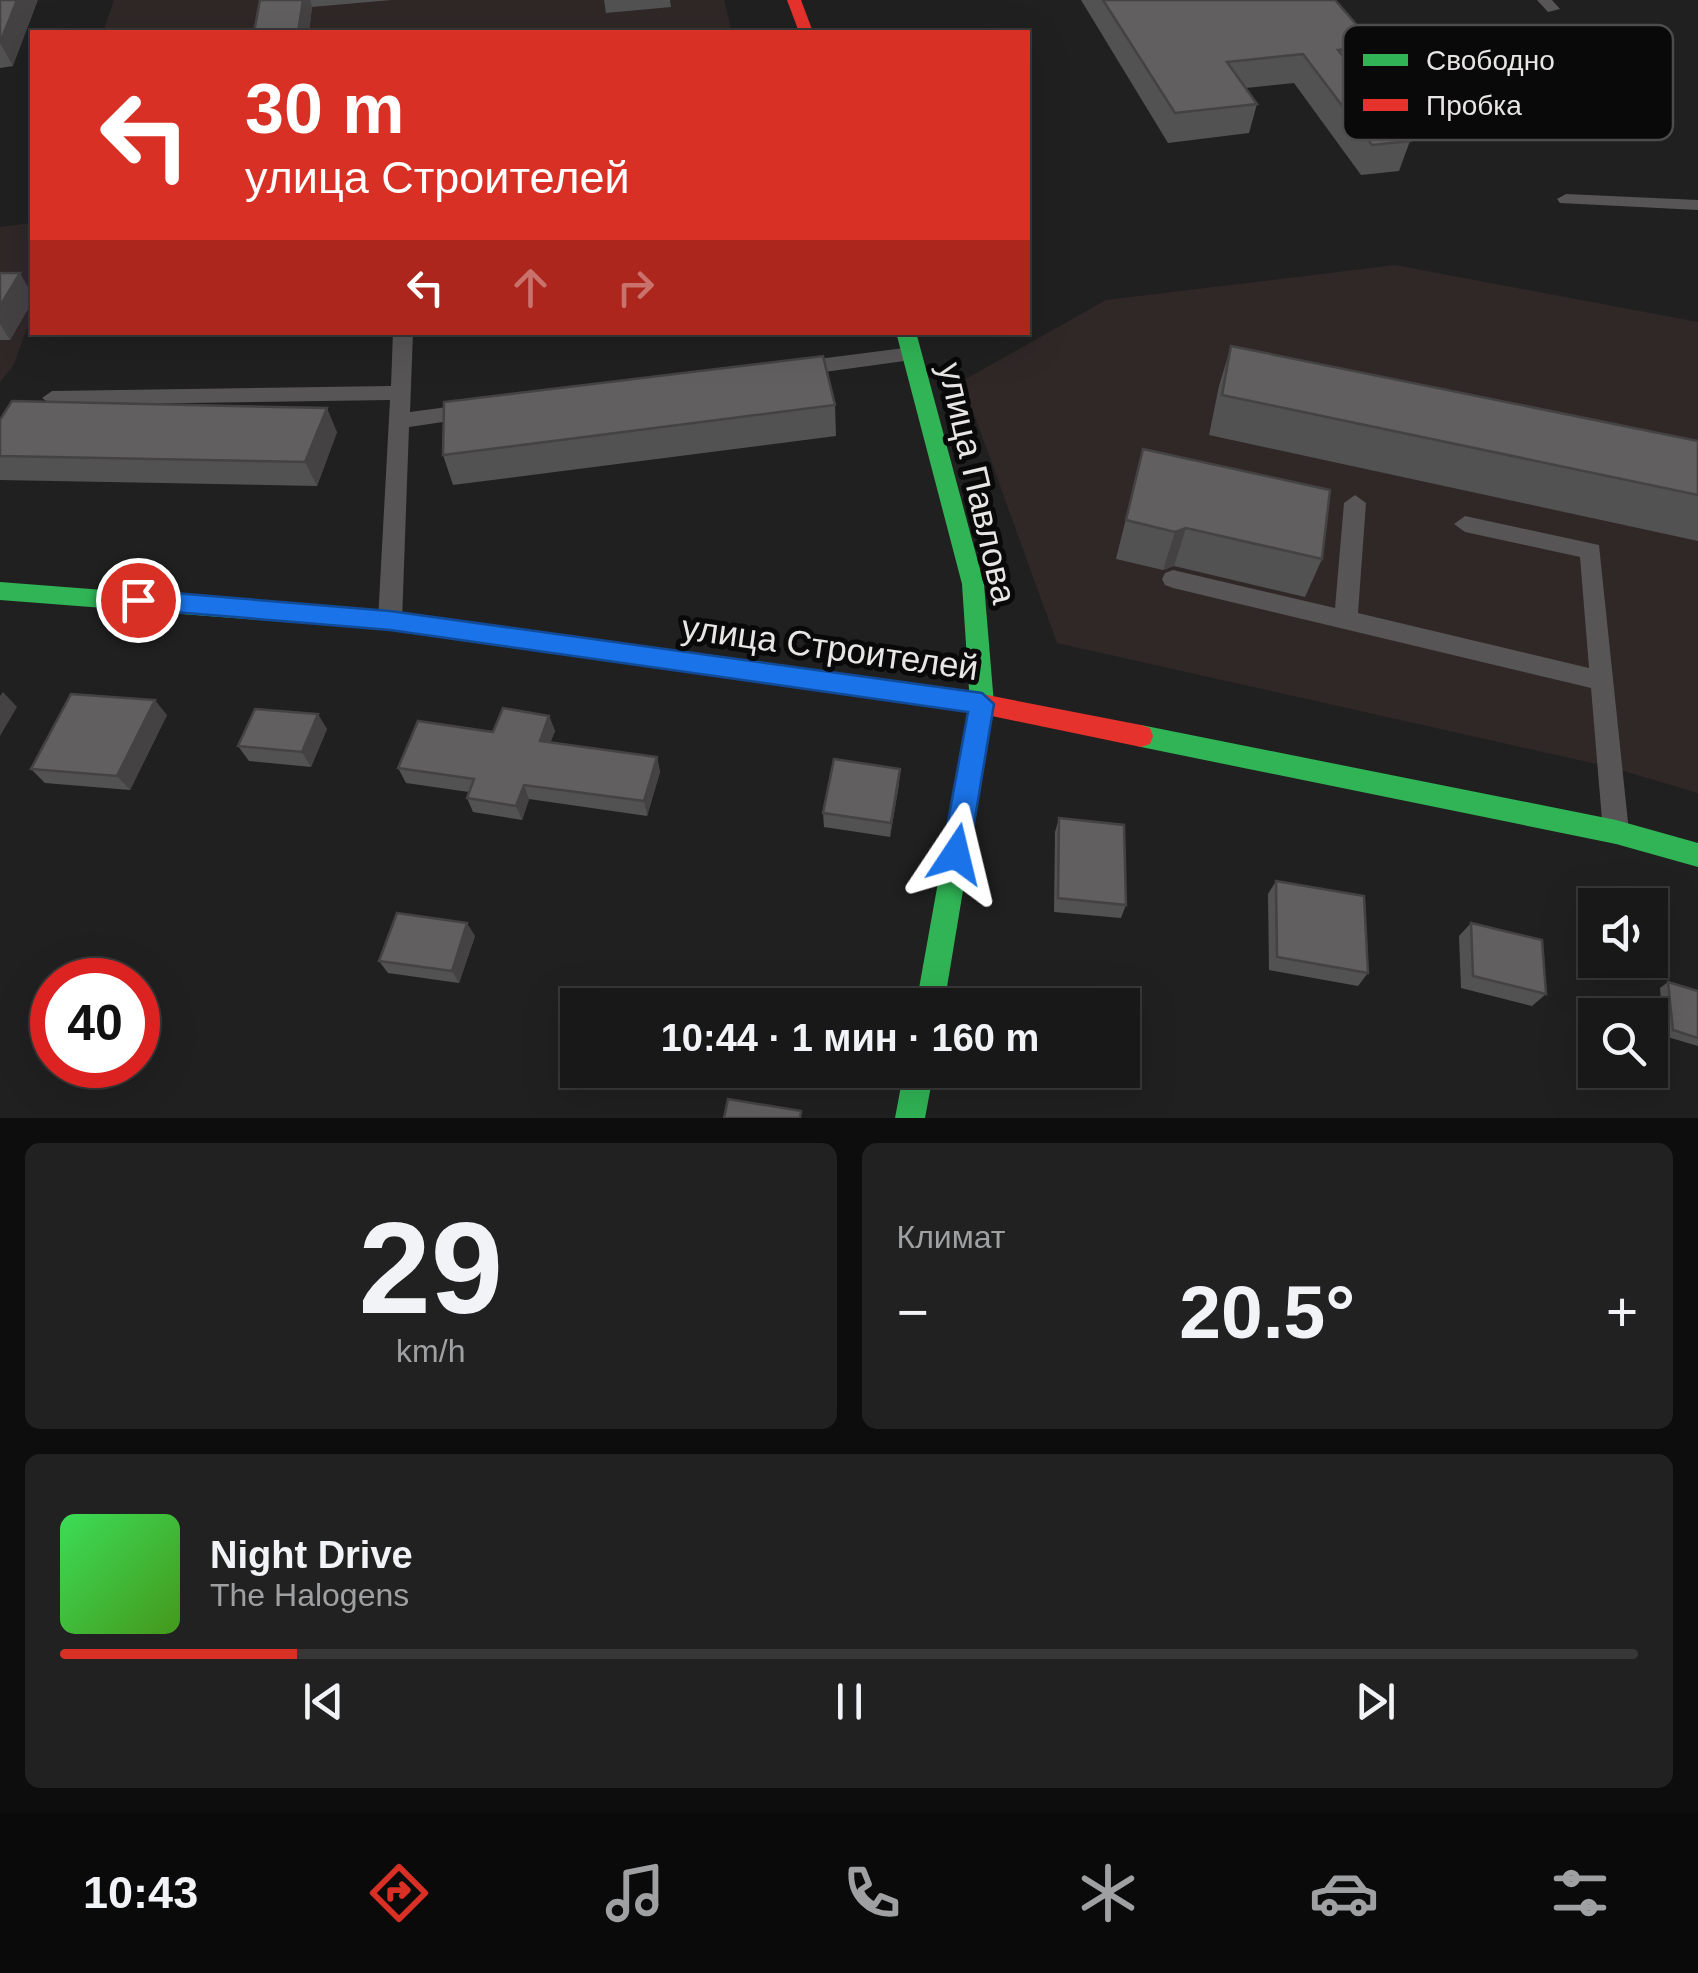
<!DOCTYPE html>
<html lang="ru">
<meta charset="utf-8">
<style>
:root{--surface:#191818;--page:#222121;--text:#f1f3f6;--muted:#9fa0a2;--line:#373737;--accent:#d93025}
body{margin:0;font-family:Helvetica,sans-serif;background:var(--page);color:var(--text);height:100vh;display:flex;flex-direction:column;font-size:38px;white-space:nowrap}
*{box-sizing:border-box;margin:0}
p{font-size:32px;color:var(--muted)}
.icon{flex:none;width:55px;height:55px;fill:none;stroke:currentColor;stroke-width:2;stroke-linecap:round;stroke-linejoin:round}
.map{position:relative;height:1118px;overflow:hidden}
.panel{display:flex;flex-direction:column;gap:25px;padding:25px;background:#0e0d0d;flex:1}
.panel>*{flex:none}
.guide{position:absolute;left:30px;top:30px;width:1000px;height:305px;border-radius:0px;box-shadow:0 10px 40px #0002,0 0 0 2px var(--line);background:#d93025;color:#fff;overflow:hidden}
.fabs{position:absolute;left:1578px;top:888px;display:grid;gap:20px}
.fabs a{display:grid;place-items:center;width:90px;height:90px;border-radius:0px;background:var(--surface);box-shadow:0 10px 40px #0002,0 0 0 2px var(--line);font-size:50px}
.speed{position:absolute;left:30px;top:958px;display:flex;gap:20px;font-size:50px;font-weight:700;text-align:center}
.speed>*{display:grid;place-content:center;width:130px;height:130px;border-radius:50%;background:var(--surface);box-shadow:0 10px 40px #0002,0 0 0 2px var(--line);line-height:1}
.speed .limit{border:15px solid #d22;background:#fff;color:#111}
.pin{position:absolute;display:grid;place-items:center;width:85px;height:85px;color:#fff;margin:-42px;border:5px solid #fff;border-radius:50%;box-shadow:0 2px 10px #0007}
.me{position:absolute;width:110px;margin:-55px;rotate:10deg;stroke-linejoin:round;filter:drop-shadow(0 0 8px #0008)}
.turn{display:flex;align-items:center;gap:35px;height:210px;padding:0 50px;font-size:45px}
.turn .icon{width:130px;height:130px;stroke-width:2.5}
.turn b{display:block;font-size:70px;line-height:85px}
.lanes{display:flex;align-items:center;height:95px;padding:0 50px;background:#0003;justify-content:center;gap:50px;direction:ltr}
.lanes .off{opacity:.35}
.big{font-size:75px;font-weight:600;line-height:1.1}
.panel .card{flex:1;display:flex;flex-direction:column;justify-content:center;gap:15px;min-width:0;padding:0 35px;border-radius:15px;background:var(--page)}
.panel .dial{align-items:center;gap:0}
.dial b{font-size:130px;line-height:1}
.song{display:flex;align-items:center;gap:30px}
.cover{width:120px;height:120px;border-radius:15px;background:linear-gradient(135deg,hsl(130 70% 55%),hsl(100 70% 35%))}
.played{height:10px;border-radius:5px;background:linear-gradient(90deg,var(--accent) 15%,var(--line) 15%)}
.keys{display:flex;justify-content:space-around;direction:ltr}
.heat{display:flex;justify-content:space-between;align-items:center;font-size:55px;direction:ltr}
.panel .tiles{flex:1;display:grid;gap:25px;grid-template-columns:1fr 1fr}
.card:last-child{grid-column:span 2}
.trip{position:absolute;left:560px;top:988px;width:580px;height:100px;border-radius:0px;background:var(--surface);box-shadow:0 10px 40px #0002,0 0 0 2px var(--line);font-weight:600;line-height:100px;text-align:center}
.dock{display:flex;height:160px;justify-content:space-around;align-items:center;background:#0a0a0a;color:var(--muted)}
.dock .icon{width:70px;height:70px}
.dock .on{color:var(--accent)}
.dock b{font-size:45px;color:var(--text)}
.map>svg:first-child{display:block}
</style>
<div class="map">
<svg width="1698" height="1118" viewBox="0 0 1698 1118">
<rect width="100%" height="100%" fill="#212020"/>
<path fill="#302727" d="M114,0H724L732,32H103Z
M32,223V315L13,366L0,382V227Z
M1395,265L1698,322V793L1610,767L1057,643L962,381L1106,300Z"/>
<g fill="none" stroke-linecap="round" stroke-linejoin="round">
<path fill="#575555" fill-rule="evenodd" d="M1537,0H1552L1560,9L1548,12Z
M1566,194L1698,200V210L1560,203L1557,199Z
M393,332H413L410,412L470,404L480,411L470,418L409,427L402,621L398,628H382L378,621L390,400L52,405L42,398L52,391L391,386Z
M912,347L919,349L922,354L919,359L795,376L785,369L795,362Z
M1355,495L1366,503L1358,613L1589,668L1580,557L1465,532L1454,524L1465,516L1599,545L1629,832L1625,840L1616,844L1607,840L1603,832L1591,688L1173,588L1165,585L1162,579L1165,573L1173,570L1335,608L1344,503Z"/>
<path fill="#30b455" fill-rule="evenodd" d="M896,332H916L984,584L994,704L944,1005H916L970,704L962,584Z
M0,582L390,612L456,620L464,623L468,630L464,637L456,640L390,630L0,600Z
M1141,725L1616,820L1698,843V867L1616,844L1141,747L1132,744L1129,736L1132,728Z
M904,1070H934L925,1118H895Z"/>
<path fill="#e5322d" fill-rule="evenodd" d="M787,0H801L813,32H799Z
M456,620L982,694L1141,725L1150,728L1153,736L1150,744L1141,747L982,714L456,640L448,637L444,630L448,623Z"/>
</g>
<path fill="#535252" d="M0,0L13,66L0,68Z
M260,0H391L312,7L309,32H254Z
M604,0H670L671,7L606,13Z
M1081,0H1335L1375,46L1365,75L1358,76L1410,141L1399,171L1361,175L1294,83L1246,88L1257,104L1249,133L1168,143Z
M0,273L32,294V302L10,340H0Z
M1231,346L1698,441V541L1209,435L1219,386Z
M835,405L836,436L453,485L443,455Z
M0,420L337,432L317,486L0,480Z
M1143,449L1322,559L1305,597L1174,566L1163,570L1116,559Z
M167,715L130,790L45,783L31,769Z
M549,716L555,731L550,743L657,757L660,772L647,816L529,799L522,820L473,812L467,798L469,792L406,783L398,768L493,732Z
M327,729L311,767L249,761L238,746Z
M899,784L890,837L824,827L823,813Z
M1059,818L1126,905L1121,918L1054,912L1055,832Z
M1276,881L1368,973L1358,986L1269,970L1268,894Z
M1471,923L1546,994L1532,1006L1461,988L1459,936Z
M475,936L459,983L388,973L379,961Z
M1668,982L1698,991V1046L1664,1036L1660,988Z"/>
<path fill="#444242" d="M17,0H38L13,66L0,43Z
M303,0H310L312,7L309,32H298Z
M20,273L32,294V302L10,340L0,324V306Z
M327,408L337,432L317,486L305,462Z
M1186,528L1174,566L1163,570L1175,532Z
M3,692L17,707L0,736V696Z
M155,700L167,715L130,790L117,776Z
M318,714L327,729L311,767L302,752Z
M549,716L555,731L545,756L540,741Z
M657,757L660,772L647,816L644,801Z
M900,769L899,784L890,837L891,823Z
M524,785L529,799L522,820L516,806Z
M467,923L475,936L459,983L452,971Z"/>
<path fill="#615f5f" stroke="#444242" stroke-width="2.5" d="M0,0H17L0,43Z
M260,0H303L298,32H254Z
M1103,0H1335L1375,46L1338,50L1410,141L1372,145L1303,54L1227,62L1257,104L1175,113Z
M0,273H20L0,306Z
M1231,346L1698,441V495L1222,395Z
M823,356L835,405L443,455L444,402Z
M12,401L327,408L305,462L0,456V420Z
M1143,449L1330,490L1322,559L1186,528L1175,532L1126,520Z
M71,694L155,700L117,776L31,769Z
M503,708L549,716L540,741L657,757L644,801L524,785L516,806L467,798L474,779L398,768L418,721L493,732Z
M255,709L318,714L302,752L238,746Z
M834,759L900,769L891,823L823,813Z
M1059,818L1124,825L1126,905L1058,898Z
M1276,881L1364,896L1368,973L1277,957Z
M397,913L467,923L452,971L379,961Z
M1471,923L1542,940L1546,994L1473,976Z
M1668,982L1698,991V1038L1673,1030Z
M728,1099L801,1111L800,1118H724Z"/>
<path fill="#1a73e8" stroke="#114b97" stroke-width="2.5" d="M138,590L390,611L982,693L994,704L969,854L965,863L956,867L946,863L942,854L968,712L390,630L138,609L126,600Z"/>
<g text-anchor="middle" dominant-baseline="central" stroke-width="10" stroke-linejoin="round" paint-order="stroke">
<g font-size="35" fill="#e8e5e5" stroke="#0a0909">
<text transform="translate(978 483) rotate(77)">улица Павлова</text>
<text transform="translate(830 647) rotate(8)">улица Строителей</text>
</g>
</g>
<rect x="1343" y="25" width="330" height="115" rx="15" fill="#0a0909" stroke="#4d4b4b" stroke-width="2.5"/>
<rect x="1363" y="54" width="45" height="12" fill="#30b455"/>
<rect x="1363" y="99" width="45" height="12" fill="#e5322d"/>
<g font-size="28" fill="#e8e5e5">
<text x="1426" y="70">Свободно</text>
<text x="1426" y="115">Пробка</text>
</g>
</svg>
<div class="fabs">
<a><svg class="icon" aria-label="sound" viewBox="0 0 24 24"><path d="M4 9h4l5-4v14l-5-4H4zM17 9q2 3 0 6"/></svg></a>
<a><svg class="icon" aria-label="search" viewBox="0 0 24 24"><circle cx="10" cy="10" r="6"/><path d="M15 15l6 6"/></svg></a>
</div>
<div class="speed"><div class="limit">40</div></div>
<div class="pin" style="left:138px;top:600px;background:#d93025"><svg class="icon" aria-label="arrive" viewBox="0 0 24 24"><path d="M6 21V4h12l-3 4 3 4H6"/></svg></div>
<svg class="me" style="left:956px;top:854px" viewBox="-20 -20 40 40"><path d="M0-17L14 15 0 8-14 15z" fill="#1a73e8" stroke="#fff" stroke-width="4"/></svg>
<div class="trip">10:44 · 1 мин · 160 m</div>
<div class="guide">
<div class="turn"><svg class="icon" aria-label="left" viewBox="0 0 24 24"><path d="M17 20v-9H6M10 6l-5 5 5 5"/></svg><div><b>30 m</b>улица Строителей</div></div>
<div class="lanes"><svg class="icon" aria-label="left" viewBox="0 0 24 24"><path d="M17 20v-9H6M10 6l-5 5 5 5"/></svg><svg class="icon off" aria-label="ahead" viewBox="0 0 24 24"><path d="M12 20V5M6 11l6-6 6 6"/></svg><svg class="icon off" aria-label="right" viewBox="0 0 24 24"><path d="M7 20v-9h11M14 6l5 5-5 5"/></svg></div>
</div>
</div>
<section class="panel">
<div class="tiles">
<div class="card dial"><b>29</b><p>km/h</p></div>
<div class="card"><p>Климат</p>
<div class="heat"><a>−</a><b class="big">20.5°</b><a>+</a></div>
</div>
<div class="card">
<div class="song"><i class="cover"></i><div><b>Night Drive</b><p>The Halogens</p></div></div>
<div class="played"></div>
<div class="keys"><svg class="icon" aria-label="previous" viewBox="0 0 24 24"><path d="M18 5L8 12l10 7zM5 5v14"/></svg><svg class="icon" aria-label="pause" viewBox="0 0 24 24"><path d="M8 5v14M16 5v14"/></svg><svg class="icon" aria-label="next" viewBox="0 0 24 24"><path d="M6 5l10 7-10 7zM19 5v14"/></svg></div>
</div>
</div>
</section>
<nav class="dock">
<b>10:43</b>
<svg class="icon on" aria-label="directions" viewBox="0 0 24 24"><path d="M12 3l9 9-9 9-9-9zM9 14v-3h6M13 9l2 2-2 2"/></svg>
<svg class="icon" aria-label="music" viewBox="0 0 24 24"><path d="M9 18V5l10-2v13"/><circle cx="6" cy="18" r="3"/><circle cx="16" cy="16" r="3"/></svg>
<svg class="icon" aria-label="phone" viewBox="0 0 24 24"><path d="M5 4h4l2 5-3 2q2 4 5 5l2-3 5 2v4C11 20 4 13 5 4z"/></svg>
<svg class="icon" aria-label="climate" viewBox="0 0 24 24"><path d="M12 3v18M4 7l16 10M4 17L20 7"/></svg>
<svg class="icon" aria-label="car" viewBox="0 0 24 24"><path d="M5 17H2v-5l4-1 3-4h7l3 4 3 1v5h-3M9 17h6M6 11h13"/><circle cx="7" cy="17" r="2"/><circle cx="17" cy="17" r="2"/></svg>
<svg class="icon" aria-label="filters" viewBox="0 0 24 24"><path d="M4 7h16M4 17h16"/><circle cx="9" cy="7" r="2"/><circle cx="15" cy="17" r="2"/></svg>
</nav>
